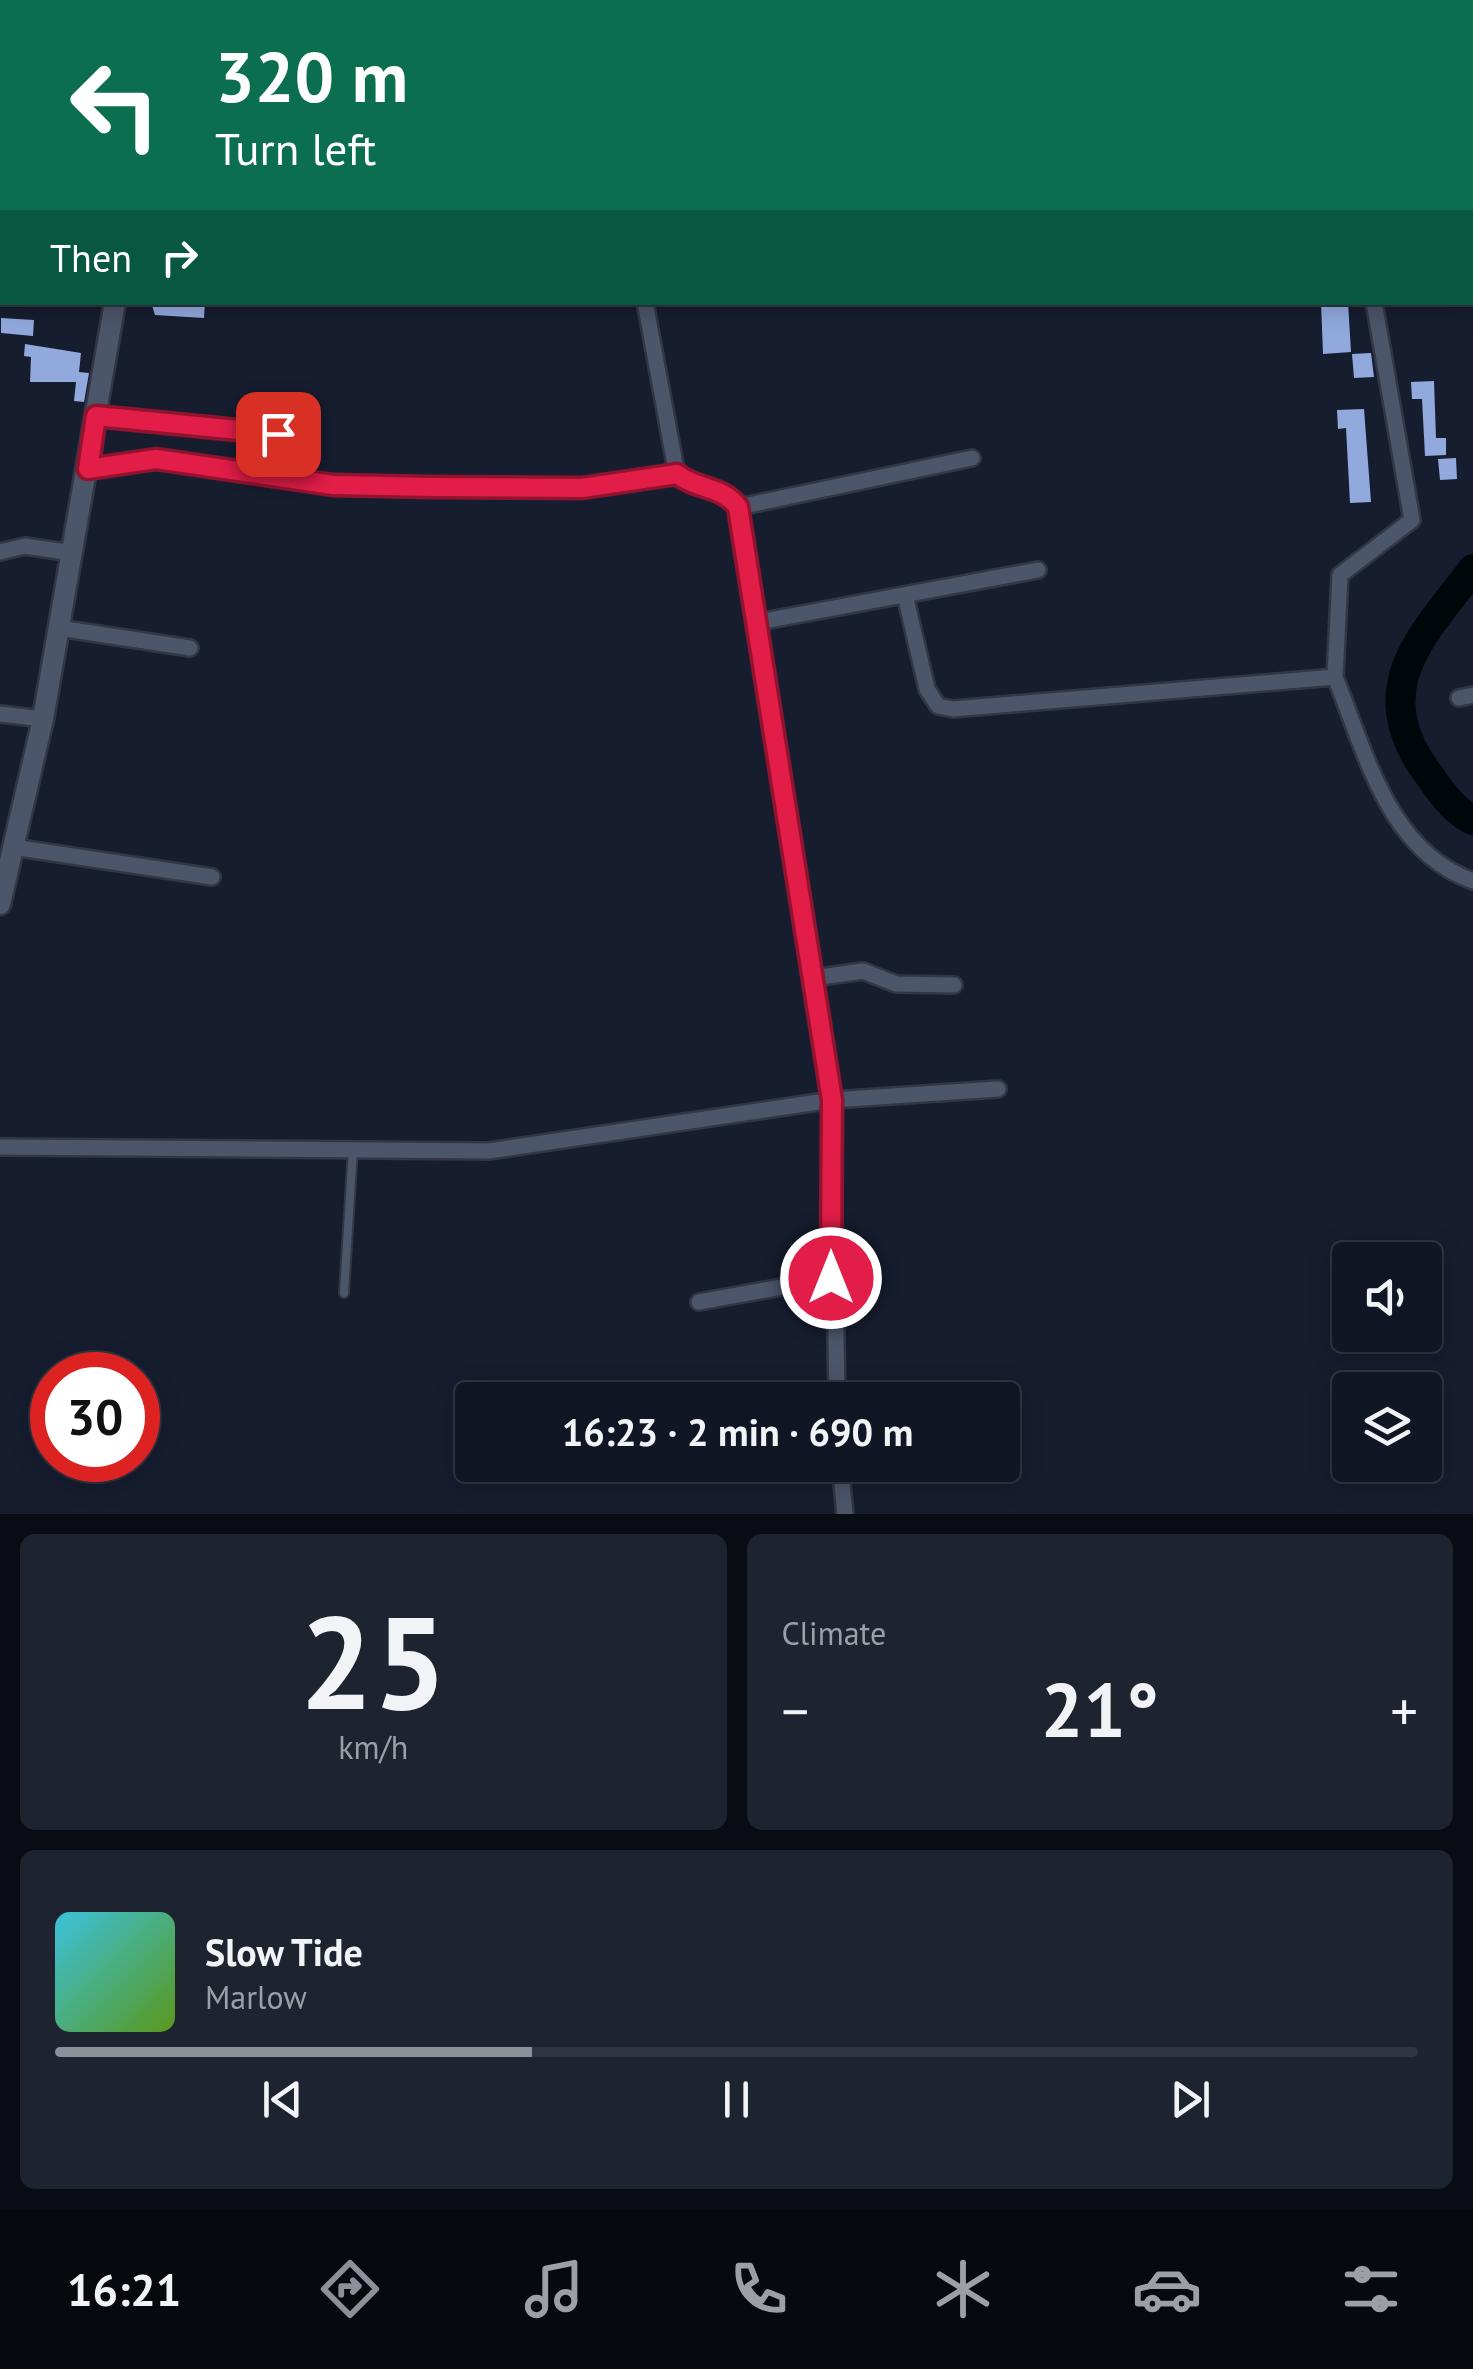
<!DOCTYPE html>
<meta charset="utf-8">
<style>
:root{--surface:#101623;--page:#1e2330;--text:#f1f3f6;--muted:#9c9fa6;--line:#303541;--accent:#8c9099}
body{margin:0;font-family:"PT Sans",sans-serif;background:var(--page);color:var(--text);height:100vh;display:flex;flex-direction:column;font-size:38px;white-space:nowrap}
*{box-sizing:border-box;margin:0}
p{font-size:32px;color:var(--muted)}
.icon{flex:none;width:55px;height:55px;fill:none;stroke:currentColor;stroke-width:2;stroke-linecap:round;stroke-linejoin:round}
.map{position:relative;height:1514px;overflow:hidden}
.sheet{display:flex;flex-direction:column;gap:20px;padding:20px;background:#090c13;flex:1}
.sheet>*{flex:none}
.hud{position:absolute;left:0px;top:0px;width:1475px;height:305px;box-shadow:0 5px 25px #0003,0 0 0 2px var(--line);background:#0b6e4f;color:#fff;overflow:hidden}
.fabs{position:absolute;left:1332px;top:1242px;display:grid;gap:20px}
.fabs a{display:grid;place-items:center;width:110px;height:110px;border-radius:10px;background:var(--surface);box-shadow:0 5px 25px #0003,0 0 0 2px var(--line);font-size:50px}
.speed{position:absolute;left:30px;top:1352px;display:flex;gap:20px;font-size:50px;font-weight:700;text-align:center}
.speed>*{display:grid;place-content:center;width:130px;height:130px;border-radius:50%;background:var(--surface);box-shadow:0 5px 25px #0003,0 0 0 2px var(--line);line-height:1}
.speed .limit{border:15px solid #d22;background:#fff;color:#111}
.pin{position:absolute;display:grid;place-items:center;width:85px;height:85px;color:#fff;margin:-42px;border-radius:20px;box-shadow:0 5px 15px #0006}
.me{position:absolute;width:110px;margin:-55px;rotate:0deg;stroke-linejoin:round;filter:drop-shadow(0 0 8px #0008)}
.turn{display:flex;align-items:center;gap:35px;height:210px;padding:0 50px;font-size:45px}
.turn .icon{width:130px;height:130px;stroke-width:2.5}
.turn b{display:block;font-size:70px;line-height:85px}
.then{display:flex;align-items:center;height:95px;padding:0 50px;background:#0003;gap:20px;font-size:38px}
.big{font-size:75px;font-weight:700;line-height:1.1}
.sheet .card{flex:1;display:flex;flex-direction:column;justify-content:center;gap:15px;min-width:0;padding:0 35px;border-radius:15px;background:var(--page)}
.sheet .dial{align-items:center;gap:0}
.dial b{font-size:130px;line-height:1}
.song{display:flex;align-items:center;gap:30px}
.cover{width:120px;height:120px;border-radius:15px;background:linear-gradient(135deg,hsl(190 70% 55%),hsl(90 70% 35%))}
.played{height:10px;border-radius:5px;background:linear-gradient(90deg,var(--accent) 35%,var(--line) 35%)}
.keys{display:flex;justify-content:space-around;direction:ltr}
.heat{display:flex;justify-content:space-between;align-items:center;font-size:55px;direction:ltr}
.sheet .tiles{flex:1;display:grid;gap:20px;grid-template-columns:1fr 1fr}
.card:last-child{grid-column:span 2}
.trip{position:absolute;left:455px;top:1382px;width:565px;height:100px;border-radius:10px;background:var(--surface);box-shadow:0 5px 25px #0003,0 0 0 2px var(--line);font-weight:700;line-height:100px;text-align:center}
.tabs{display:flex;height:160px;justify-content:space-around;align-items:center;background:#06090e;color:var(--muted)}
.tabs .icon{width:70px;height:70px}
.tabs .current{color:var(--accent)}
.tabs b{font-size:45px;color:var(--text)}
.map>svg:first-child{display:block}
</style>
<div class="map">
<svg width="1473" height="1514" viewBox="0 0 1473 1514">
<rect width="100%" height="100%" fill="#161d2f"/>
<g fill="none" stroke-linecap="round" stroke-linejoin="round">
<path stroke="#00070a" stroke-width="30" d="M1473,569C1421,637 1367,688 1426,771C1441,791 1451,809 1473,820"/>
</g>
<path fill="#92a9de" d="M151,302H205L204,318L155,315Z
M1321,302H1348L1351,352L1323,354Z
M1,318L34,320L33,336L1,333Z
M25,344L81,353L79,372L89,373L84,402L74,401L76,382H30L31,357L24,356Z
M1371,353L1374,377L1354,378L1352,354Z
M1434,381L1436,438H1446V455L1425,456L1422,399H1412L1411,382Z
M1364,409L1371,502L1350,503L1346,428L1338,429L1337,410Z
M1456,458L1457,479L1440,480L1438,459Z"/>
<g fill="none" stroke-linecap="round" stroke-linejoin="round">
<g stroke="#323645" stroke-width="12">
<path id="service" d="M0,244L2,243
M344,1293L353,1149"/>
</g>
<g stroke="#323645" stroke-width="20">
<path id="minor" d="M618,0V2
M1327,0V2
M1472,85H1473
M645,302L677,475C697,490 723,486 739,507L832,1100L837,1400
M96,417L278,434
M88,469L156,459L333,485L431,487L582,488L677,475
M739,507L972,458
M0,552L25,546L72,553
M905,595L927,689L938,706L953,709L1335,677C1366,753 1388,851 1473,881
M759,622L1038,570
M59,628L190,648
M1335,677L1340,575L1412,520L1374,302
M1459,698L1473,695
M0,714L43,719
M13,847L212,877
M813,978L863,971L896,984L954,985
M0,1147L489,1151L832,1100L998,1089
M699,1302L831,1278
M840,1465L845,1514"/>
</g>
<g stroke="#323645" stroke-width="25">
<path id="tertiary" d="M177,2L178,0
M0,904L43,719L115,302"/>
</g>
<use href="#service" stroke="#4c566a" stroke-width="8"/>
<use href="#minor" stroke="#4c566a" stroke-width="15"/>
<use href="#tertiary" stroke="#4c566a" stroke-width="20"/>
</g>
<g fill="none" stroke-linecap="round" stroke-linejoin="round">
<g stroke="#92132f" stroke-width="25">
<path id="route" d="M278,434L96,416L88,469L156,459L333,485L432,487L582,488L677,474C697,490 723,486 738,507L832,1100L831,1278"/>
</g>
<use href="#route" stroke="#e11d48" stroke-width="18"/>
</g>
</svg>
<div class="fabs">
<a><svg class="icon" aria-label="sound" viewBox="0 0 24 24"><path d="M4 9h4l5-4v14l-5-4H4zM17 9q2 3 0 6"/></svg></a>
<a><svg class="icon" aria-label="layers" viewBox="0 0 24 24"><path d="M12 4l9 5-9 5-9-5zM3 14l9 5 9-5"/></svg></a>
</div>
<div class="speed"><div class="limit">30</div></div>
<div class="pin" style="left:278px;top:434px;background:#d93025"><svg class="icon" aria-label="arrive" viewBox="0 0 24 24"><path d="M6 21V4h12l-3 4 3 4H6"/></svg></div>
<svg class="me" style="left:831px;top:1278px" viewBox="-20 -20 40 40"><circle r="17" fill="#e11d48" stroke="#fff" stroke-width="3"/><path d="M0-11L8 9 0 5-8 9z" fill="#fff"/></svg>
<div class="trip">16:23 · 2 min · 690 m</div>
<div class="hud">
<div class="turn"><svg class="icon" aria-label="left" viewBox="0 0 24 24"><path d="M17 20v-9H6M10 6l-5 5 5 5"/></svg><div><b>320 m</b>Turn left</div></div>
<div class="then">Then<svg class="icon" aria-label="right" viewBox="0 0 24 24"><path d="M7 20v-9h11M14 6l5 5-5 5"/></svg></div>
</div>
</div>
<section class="sheet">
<div class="tiles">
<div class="card dial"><b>25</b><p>km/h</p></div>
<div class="card"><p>Climate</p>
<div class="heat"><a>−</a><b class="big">21°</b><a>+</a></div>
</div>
<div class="card">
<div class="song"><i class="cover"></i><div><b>Slow Tide</b><p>Marlow</p></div></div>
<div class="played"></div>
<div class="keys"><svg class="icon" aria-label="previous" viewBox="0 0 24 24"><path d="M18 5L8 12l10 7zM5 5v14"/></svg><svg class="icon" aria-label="pause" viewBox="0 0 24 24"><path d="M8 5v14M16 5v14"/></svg><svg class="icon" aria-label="next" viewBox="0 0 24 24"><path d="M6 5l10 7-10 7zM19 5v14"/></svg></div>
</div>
</div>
</section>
<nav class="tabs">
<b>16:21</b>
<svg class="icon current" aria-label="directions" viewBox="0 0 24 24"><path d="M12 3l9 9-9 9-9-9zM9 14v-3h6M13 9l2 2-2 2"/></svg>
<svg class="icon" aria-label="music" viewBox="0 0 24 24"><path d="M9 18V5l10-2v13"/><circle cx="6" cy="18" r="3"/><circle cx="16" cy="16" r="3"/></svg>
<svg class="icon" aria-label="phone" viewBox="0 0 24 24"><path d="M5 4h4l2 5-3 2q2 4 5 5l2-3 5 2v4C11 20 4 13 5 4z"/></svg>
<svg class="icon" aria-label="climate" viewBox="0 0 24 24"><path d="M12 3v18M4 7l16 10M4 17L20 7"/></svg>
<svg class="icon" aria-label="car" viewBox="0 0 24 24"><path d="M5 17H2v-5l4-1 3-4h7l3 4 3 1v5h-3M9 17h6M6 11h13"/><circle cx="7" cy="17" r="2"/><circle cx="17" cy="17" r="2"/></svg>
<svg class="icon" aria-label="filters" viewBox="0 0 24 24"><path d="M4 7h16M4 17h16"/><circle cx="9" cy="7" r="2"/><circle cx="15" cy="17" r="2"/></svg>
</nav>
